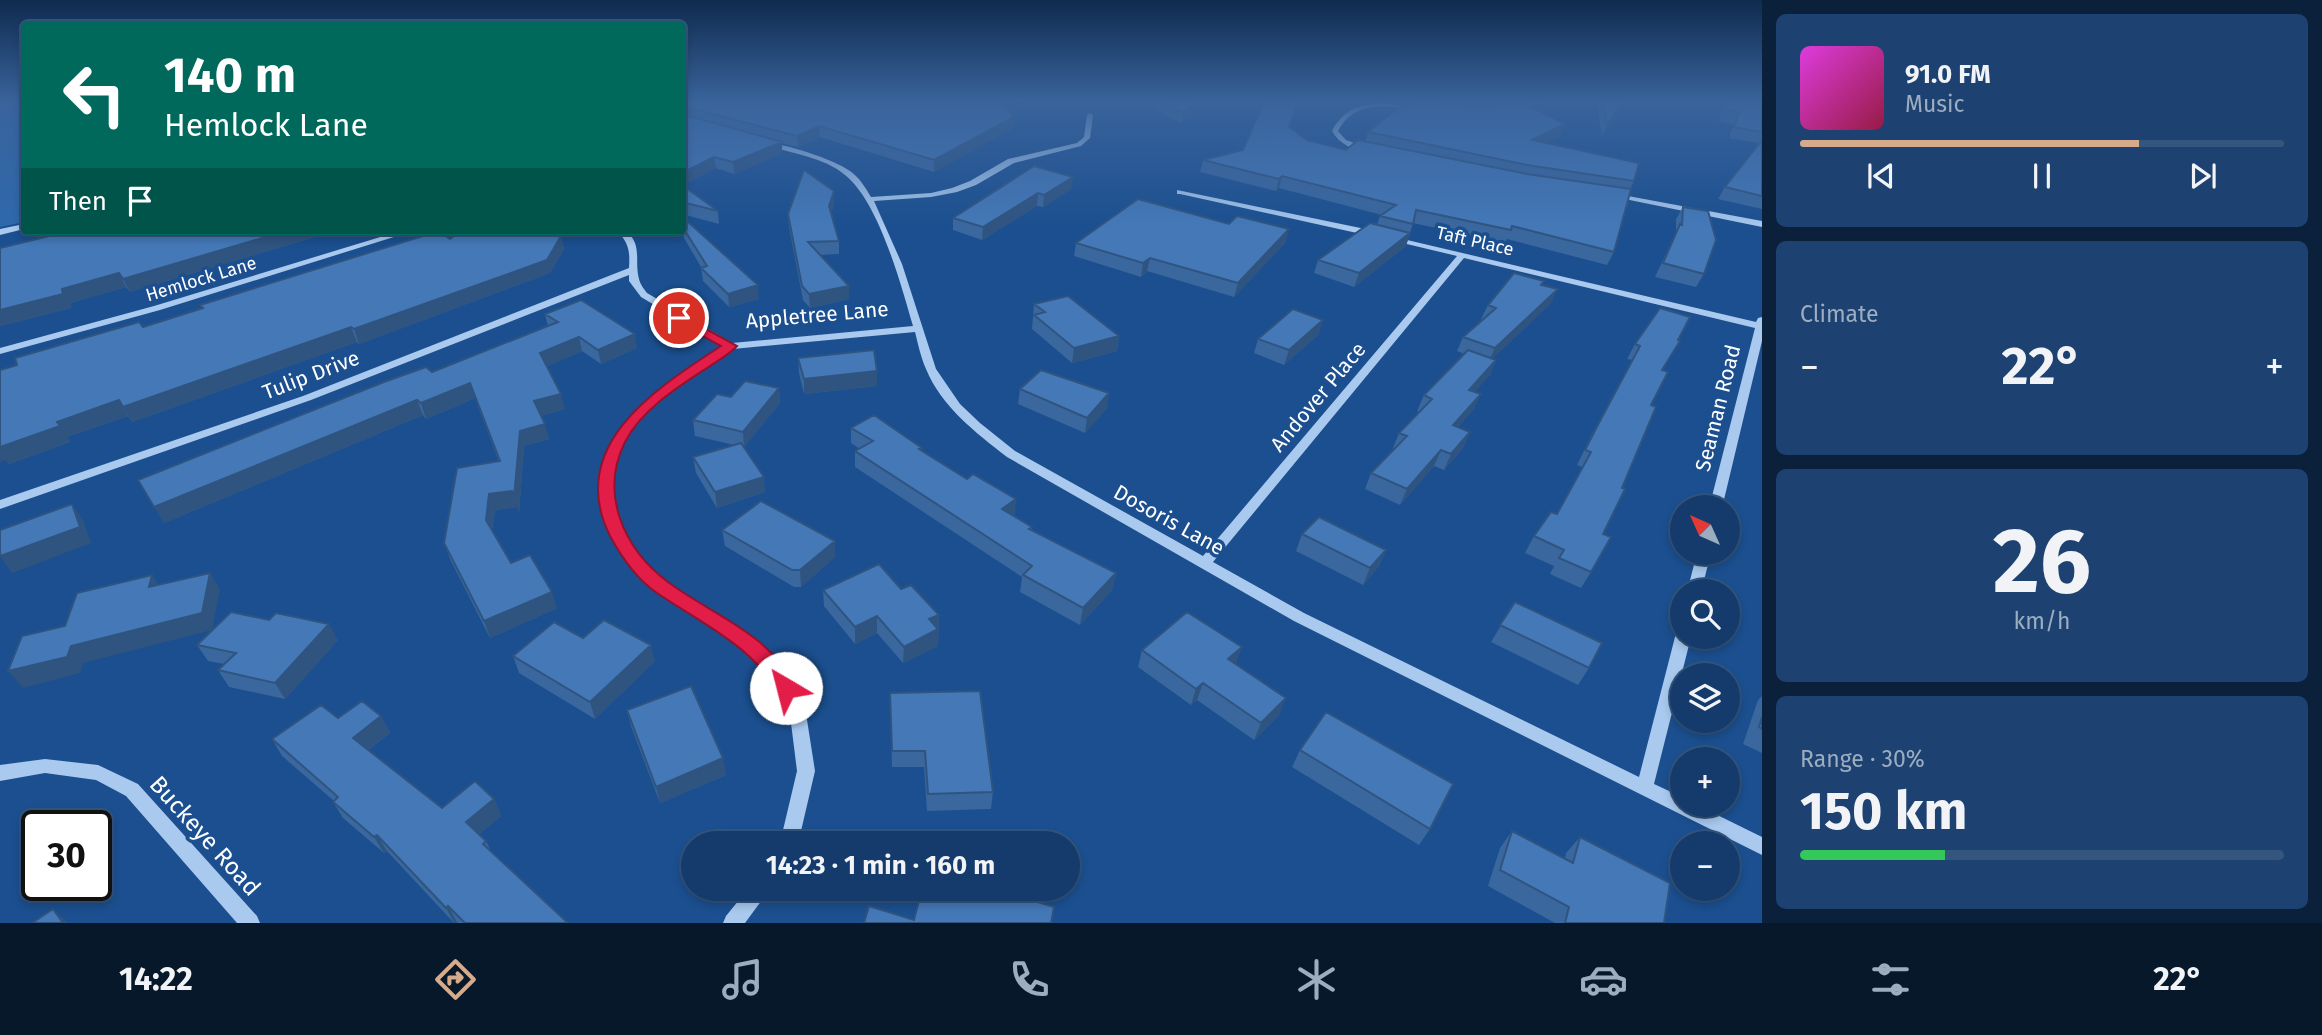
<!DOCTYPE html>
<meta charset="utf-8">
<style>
:root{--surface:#143b6b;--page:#1d4271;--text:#f1f3f6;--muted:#9dadc1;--line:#33557e;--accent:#d6ab8b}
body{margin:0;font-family:"Fira Sans",sans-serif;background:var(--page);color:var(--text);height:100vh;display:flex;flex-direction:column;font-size:26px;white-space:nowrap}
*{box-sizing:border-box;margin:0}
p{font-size:23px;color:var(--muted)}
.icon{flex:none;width:38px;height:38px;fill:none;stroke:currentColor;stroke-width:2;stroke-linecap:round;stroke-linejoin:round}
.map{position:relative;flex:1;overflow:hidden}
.sheet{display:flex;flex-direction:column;gap:14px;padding:14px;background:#0b203b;width:560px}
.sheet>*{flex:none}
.guide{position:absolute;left:21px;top:21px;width:665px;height:214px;border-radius:7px;box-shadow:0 4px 10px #0003,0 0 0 2px var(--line);background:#00695c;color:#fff;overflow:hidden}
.needle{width:46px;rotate:315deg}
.controls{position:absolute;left:1670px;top:495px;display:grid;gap:14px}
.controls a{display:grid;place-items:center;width:70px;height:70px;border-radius:50%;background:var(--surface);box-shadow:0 4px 10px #0003,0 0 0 2px var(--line);font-size:35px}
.speed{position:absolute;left:21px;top:810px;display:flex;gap:14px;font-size:35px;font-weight:700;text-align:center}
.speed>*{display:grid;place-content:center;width:91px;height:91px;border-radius:50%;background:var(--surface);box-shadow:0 4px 10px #0003,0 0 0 2px var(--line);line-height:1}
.speed .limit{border:4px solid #111;border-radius:10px;background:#fff;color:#111}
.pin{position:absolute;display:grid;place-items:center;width:60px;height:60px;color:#fff;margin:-30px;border:4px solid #fff;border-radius:50%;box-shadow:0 2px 7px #0007}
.me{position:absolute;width:77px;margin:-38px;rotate:323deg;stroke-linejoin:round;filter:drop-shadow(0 0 5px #0008)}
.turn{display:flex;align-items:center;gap:24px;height:147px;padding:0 28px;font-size:32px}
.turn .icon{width:91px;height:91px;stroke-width:2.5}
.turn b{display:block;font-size:49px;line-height:60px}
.then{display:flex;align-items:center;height:66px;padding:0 28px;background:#0003;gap:14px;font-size:26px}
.big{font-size:52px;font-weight:700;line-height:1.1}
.sheet .widget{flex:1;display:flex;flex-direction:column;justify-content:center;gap:10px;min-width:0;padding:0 24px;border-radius:10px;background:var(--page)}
.sheet .dial{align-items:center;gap:0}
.dial b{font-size:91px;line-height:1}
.song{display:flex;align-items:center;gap:21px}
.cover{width:84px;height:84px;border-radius:10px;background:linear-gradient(135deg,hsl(300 70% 55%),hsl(340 70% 35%))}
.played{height:7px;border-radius:4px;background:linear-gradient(90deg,var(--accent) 70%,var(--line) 70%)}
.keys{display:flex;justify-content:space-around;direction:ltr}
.heat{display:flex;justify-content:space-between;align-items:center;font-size:38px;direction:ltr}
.charge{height:10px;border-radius:5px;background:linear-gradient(90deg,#34c759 30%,var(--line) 0)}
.trip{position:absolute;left:681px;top:831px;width:399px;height:70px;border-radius:35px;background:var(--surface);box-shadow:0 4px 10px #0003,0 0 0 2px var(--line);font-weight:700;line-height:70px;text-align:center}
.menu{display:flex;height:112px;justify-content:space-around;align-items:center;background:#08182b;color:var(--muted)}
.menu .icon{width:49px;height:49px}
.menu .selected{color:var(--accent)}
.menu b{font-size:32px;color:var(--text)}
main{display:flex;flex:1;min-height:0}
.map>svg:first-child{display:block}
</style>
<main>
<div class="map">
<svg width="1762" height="923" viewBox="0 0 1762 923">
<rect width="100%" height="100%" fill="#1b4f8f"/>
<path fill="#2e69ad" d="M0,100H24V222L0,227Z"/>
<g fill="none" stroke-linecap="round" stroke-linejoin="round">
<path fill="#a9c9ee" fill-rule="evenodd" d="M1539,100H1548L1518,110L1513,109Z
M1382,103L1420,108L1417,110C1387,106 1355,99 1338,131L1346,140L1369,148V152C1354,151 1339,144 1332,131C1343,110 1358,104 1382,103Z
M1090,113L1093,115L1090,138L1081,146L1014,163L976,185L957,192L931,197L874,201L902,264L936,369L960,404L980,423L1015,451L1203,556L1457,256L1390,240V236L1756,322L1758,318L1762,317V341L1722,508H1709L1755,328L1464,258L1213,562L1304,613L1639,777L1675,637L1678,633L1682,632V637H1691L1654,784L1682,797V805H1697L1762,837V855L1294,621L1007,457C976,433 941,406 926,369C921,358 918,344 915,332L733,349L674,388L648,410L624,441L611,482L615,514L636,555L666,583L732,623L782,665L803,702L805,707L815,771L801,831L796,844H777L783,830L797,771L789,707L770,673L722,631L656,591L626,561L601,514L599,482L614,438L640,406L666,384L723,346L641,297L629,281V275L311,400L0,509V500L303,396L629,268C630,251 629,243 617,231H626C643,245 634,260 639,279C640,284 644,289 647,293L732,343L913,326C901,285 879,202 845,175C824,157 790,153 765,145V143C784,143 833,159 850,171C859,177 865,187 871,197L931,193L952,188L970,181L1008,159L1077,143L1084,137L1087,115Z
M1177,190L1375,231L1379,234L1375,237L1180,194H1177Z
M1612,193L1762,221V227L1615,197L1611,195Z
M24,224V229L0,235V229Z
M400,231H413L160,310L0,354V348L154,306Z
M1697,553H1711L1701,592H1687Z
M45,759L98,765L138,784L257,916L260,923H237L126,796L96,780L45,773L0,781V765Z
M748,889H770L745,923H723L726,916Z"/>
</g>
<path fill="#3a679d" d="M682,100L1013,128L934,172L820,137L798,147L782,143V153L734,174L716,168L683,185L718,211L719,224L682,214Z
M1138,100H1211L1181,123Z
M1432,100H1506L1504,104L1561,135L1545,143L1634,181L1630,189L1614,252L1607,265L1507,239L1505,243L1413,223L1406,246L1354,287L1314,273L1318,260L1377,225L1380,216L1382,215L1279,188L1276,191L1200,172L1203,160L1243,150L1305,106L1293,118L1290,128L1307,140L1346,150L1365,142L1368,132L1431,101Z
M1596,100H1626L1602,136Z
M1712,100H1762V209L1718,199L1725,187L1759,143L1729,138L1734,124L1718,121L1724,106Z
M1034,166L1071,189L1043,207L1037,206L982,240L953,230V218Z
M834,204L831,213L839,241V254L820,255L849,299L810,308L803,300L789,227L788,214Z
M1683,207L1704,274L1696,287L1655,277L1676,232V219Z
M682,225L759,299L729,307L703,281L701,267L684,238Z
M70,231H335L130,292L126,287L70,303L71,308L0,326V248Z
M460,231H543L537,236H561L564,249L550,273L359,344L357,342L132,422L128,416L67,437L70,442L9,464L6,460L143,327L202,309L200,305L450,239Z
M1286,242L1234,297L1147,271L1141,277L1074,256L1076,243Z
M1544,281L1542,285L1551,303L1492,359L1496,360L1490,375L1474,392V409L1458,427L1470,432L1463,448L1444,470L1434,466L1400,505L1365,489L1371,473L1394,449L1393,448L1399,433L1420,412L1417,411L1424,395L1464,354L1457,351L1463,337L1482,320L1481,319L1488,305Z
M1034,304L1119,336L1117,351L1072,363L1032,329Z
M1660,308L1662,370L1651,405L1603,534L1591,572L1581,588L1550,574L1554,566L1525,553L1534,536L1557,514L1582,467L1577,465L1592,434L1632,360L1627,359L1635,344Z
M545,314L637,348L601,364L582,351L547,366L565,409L541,416L549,439L524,446L519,513L517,507L495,510L492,531L511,563L557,608L490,638L450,559L444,543L499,462L475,398L426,419L423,415L164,523L138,480L432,372L548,326Z
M1319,334L1284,365L1254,353L1258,339Z
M798,358L877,386L804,394L799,373Z
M779,388L780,403L744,447L765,492L717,508L696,473L693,457L734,445L695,436L693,420L731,397Z
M1020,389L1107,408L1085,433L1018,404Z
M851,428L922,448L921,451L967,479L1016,499L1014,515L1032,527V530L1116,573L1112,590L1080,625L1020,592L1022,577L855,467V451L860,449L851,443Z
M722,530L835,541V557L801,587H794L725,546Z
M1302,534L1386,550L1379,566L1363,585L1296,551Z
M901,589L939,615L938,646L903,663L877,633L855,644L824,606L823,590Z
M1515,602L1589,668L1578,685L1491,642Z
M583,638L655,661L595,719L519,673L513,656Z
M338,640L285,699L229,687L218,670L224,664L208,661L197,645Z
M1142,650L1235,664L1279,715L1254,740L1197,700L1191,705L1138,667Z
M890,693L993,792L991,809L927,811L924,767H892Z
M1762,696V753L1743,744L1758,700Z
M627,710L726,775L660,803L631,726Z
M381,716L390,733L368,750L442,808L494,799L501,816L479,834L486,841L491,851L568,923H458L457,922L454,923L387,851L384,853L343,818L333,802L334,801L282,756L272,739Z
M1300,750L1430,829L1419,845L1292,767Z
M1512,831L1565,859L1566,853L1580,837L1664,923H1555L1488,886L1500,848Z"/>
<path fill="#305480" d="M1200,100H1211L1181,123L1183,113Z
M1304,100H1318L1305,106L1293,118L1286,139L1296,107Z
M1623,100H1626L1602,136L1607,125Z
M1014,117L1013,128L934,172V160Z
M1565,124L1561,135L1527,151L1532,140Z
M819,126L820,137L798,147L797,136Z
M782,142V153L734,174L733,162Z
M714,157L716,168L682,186V173Z
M1282,176L1279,188L1276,191L1279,179Z
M1073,177L1071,189L1043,207L1044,195Z
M834,191V204L830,219L829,206Z
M1038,193L1037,206L982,240L983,227Z
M1289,229L1286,242L1234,297L1238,283Z
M286,231H335L130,292L123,279Z
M524,231H543L522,249L519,236Z
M1410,233L1406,246L1354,287L1359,273Z
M561,236L564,249L550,273L359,344L354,329Z
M1150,258L1147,271L1141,277L1143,263Z
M119,273L126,287L70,303L71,308L0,326V310L62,289Z
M758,285L759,299L729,307L728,294Z
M849,286V299L810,308L809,294Z
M1558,289L1551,303L1488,363L1495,348Z
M1323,320L1319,334L1284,365L1289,350Z
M351,327L357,342L132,422L123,407Z
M635,334L637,348L601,364L598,350Z
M1119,336L1117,351L1072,363L1074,348Z
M579,337L582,351L543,368L540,353Z
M1496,360L1490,375L1462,405L1469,390Z
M877,371V386L804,394V379Z
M470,383L475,398L426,419L421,403Z
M779,388L780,403L744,447L743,432Z
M1109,393L1107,408L1085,433L1087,418Z
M561,394L565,409L538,417L534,401Z
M1481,394L1474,409L1446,441L1453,425Z
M119,400L128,416L67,437L70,442L9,464L6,460L0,462V447L57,422Z
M417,400L423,415L164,523L154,507Z
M545,424L549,439L524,446L519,513L514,497L520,431Z
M1470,432L1463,448L1444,470L1451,454Z
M1441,450L1434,466L1400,505L1407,489Z
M764,477L765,492L717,508L715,492Z
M512,491L517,507L495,510L491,536L486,520L489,494Z
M1016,499L1014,515L1002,509Z
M72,504L83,520L91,543L12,573L0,556Z
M835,541V557L801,587L800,570Z
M1386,550L1379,566L1363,585L1370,568Z
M210,573L220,589L212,630L83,663L80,673L23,688L8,671L71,646Z
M1116,573L1112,590L1080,625L1083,608Z
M152,575L163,591L149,587Z
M552,592L557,608L490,638L484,621Z
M939,615L938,646L903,663L904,647L929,619Z
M877,616V633L855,644V627Z
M329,624L338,640L285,699L275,683Z
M651,645L655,661L595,719L590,702Z
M1242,647L1236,664L1222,676L1228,659Z
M1203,683L1197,700L1191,705L1196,689Z
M1286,698L1279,715L1254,740L1261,723Z
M381,716L390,733L362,754L353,738Z
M723,758L726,775L660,803L656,787Z
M494,799L501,816L474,838L466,822Z
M377,835L387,851L384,853L374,837Z
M448,906L457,922L455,923H454L446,908Z
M53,909L68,923H63Z"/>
<path fill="#4478b7" stroke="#305480" stroke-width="2" d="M687,100H1002L1014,117L934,160L819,126L797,136L682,106V101Z
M1159,100H1200L1183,113Z
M1265,100H1304L1296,107L1289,127L1307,140L1346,150L1358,140L1527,174L1631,189L1614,252L1512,226L1511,230L1416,210L1413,224L1380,216L1396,205L1282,176L1279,179L1203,160L1243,150Z
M1417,100L1480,106L1523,103L1565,124L1532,140L1639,163L1634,181L1527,165L1368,132L1398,108Z
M1603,100H1623L1607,125Z
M1728,100H1762V132L1734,127L1739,113L1724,110Z
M682,114L782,142L733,162L714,157L682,173Z
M1762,140V196L1725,187Z
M1034,166L1073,177L1044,195L1038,193L983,227L953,218Z
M804,170L834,191L829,206L839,241L808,242L849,286L809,294L802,286L788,214Z
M682,185L718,211L682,202Z
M1138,199L1229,224L1237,216L1289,229L1238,283L1150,258L1143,263L1076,243Z
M1683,207L1708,211L1716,240L1704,274L1663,263L1680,224L1682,225Z
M687,221L758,285L728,294L701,268L707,266L682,226Z
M1370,223L1410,233L1359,273L1318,260Z
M70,231H286L123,279L119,273L62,289L63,294L0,310V248Z
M439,231L450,239L460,231H524L519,236H561L547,260L354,329L351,327L123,407L119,400L57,422L60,426L0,447V370L17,365L15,358L139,322L143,327L203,308L200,305Z
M1514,273L1544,281L1541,285L1558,289L1495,348L1463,337L1496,308L1488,305Z
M1068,296L1119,336L1074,348L1034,315L1045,312L1034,304Z
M581,300L635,334L598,350L579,337L540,353L561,394L534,401L545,424L520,431L514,497L512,491L489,494L486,520L511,563L530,555L552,592L484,621L444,543L457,468L500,461L470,383L421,403L417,400L154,507L138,480L384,382L426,367L432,372L558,322L545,314Z
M1660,308L1690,317L1678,340L1680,341L1662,370L1668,372L1651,405L1656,407L1622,488L1625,489L1603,534L1611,537L1591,572L1559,558L1564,550L1534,536L1551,512L1557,514L1591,452L1585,450L1601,419L1640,346L1635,344Z
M1293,309L1323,320L1289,350L1258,339Z
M874,350L877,371L804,379L798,358Z
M1468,350L1496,360L1469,390L1481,394L1453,425L1470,432L1451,454L1441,450L1407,489L1371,473L1407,436L1399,433L1432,399L1424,395Z
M1041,370L1109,393L1087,418L1020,389Z
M745,381L779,388L743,432L693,420L717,394L731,397Z
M874,415L922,448L919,449L967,479L973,474L1016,499L1002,509L1032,527L1029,529L1116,573L1083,608L1023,575L1032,566L855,451L873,441L851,428Z
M741,443L764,477L715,492L693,457Z
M761,501L835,541L800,570H792L722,530Z
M72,504L80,527L0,556V530Z
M1319,517L1386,550L1370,568L1302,534Z
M879,564L901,589L911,585L939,615L929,619L938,629L904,647L877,616L855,627L823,590Z
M210,573L202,613L71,646L67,657L8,671L22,636L65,626L77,593L152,575L149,587Z
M1515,602L1602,643L1589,668L1500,625Z
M231,612L269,620L276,613L329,624L275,683L218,670L236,653L197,645Z
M1187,612L1242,647L1228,659L1286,698L1261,723L1203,683L1196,689L1142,650Z
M604,620L651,645L590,702L513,656L554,622L583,638Z
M691,686L723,758L656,787L627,710Z
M980,691L993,792L928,794L925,751H892L890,693Z
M362,701L381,716L353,738L442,808L475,781L494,799L466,822L486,841L483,844L568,923H465L448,906L446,908L377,835L374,837L333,802L338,797L272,739L321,705L338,718Z
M1326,712L1453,784L1430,829L1300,750Z
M1762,717V729L1759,727Z
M1512,831L1573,863L1580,837L1670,883L1664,923H1565L1569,907L1500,870Z
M961,836L986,844H959Z
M922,889H1006L1005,892L1054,907L1051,923H864L869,906L914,920Z
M53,909L63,923H32Z"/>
<linearGradient id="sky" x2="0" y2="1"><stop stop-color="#0f2b4f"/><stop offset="0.44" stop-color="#39639b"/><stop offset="1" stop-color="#39639b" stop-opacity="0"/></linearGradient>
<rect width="1762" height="229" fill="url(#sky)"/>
<path fill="#e11d48" stroke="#92132f" stroke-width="2" d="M679,314L737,346C729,355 717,361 707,368C678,387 641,410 625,442C599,494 624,549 668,582C715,617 767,631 797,688L794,694L786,696L779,694C753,646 701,623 657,593C636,579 622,558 610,536C565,446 655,389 721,346L675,321V315Z"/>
<g text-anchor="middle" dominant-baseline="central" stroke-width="7" stroke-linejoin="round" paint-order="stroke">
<g font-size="18" fill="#fff" stroke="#1b4f8f">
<text transform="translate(1475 241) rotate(13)">Taft Place</text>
<text transform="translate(201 279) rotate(-17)">Hemlock Lane</text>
</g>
<g font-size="21" fill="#fff" stroke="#1b4f8f">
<text transform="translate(817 315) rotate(-5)">Appletree Lane</text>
<text transform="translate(311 375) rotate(-21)">Tulip Drive</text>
<text transform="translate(1318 397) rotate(-50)">Andover Place</text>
<text transform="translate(1718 408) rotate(-76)">Seaman Road</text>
<text transform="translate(1169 520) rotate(29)">Dosoris Lane</text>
</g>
<g font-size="24" fill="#fff" stroke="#1b4f8f">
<text transform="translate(205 836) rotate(48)">Buckeye Road</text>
</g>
</g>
</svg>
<div class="controls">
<a><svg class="needle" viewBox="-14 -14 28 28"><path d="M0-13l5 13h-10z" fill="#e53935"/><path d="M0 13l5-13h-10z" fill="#9dadc1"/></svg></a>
<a><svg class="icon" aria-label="search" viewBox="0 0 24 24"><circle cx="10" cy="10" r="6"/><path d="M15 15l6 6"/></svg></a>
<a><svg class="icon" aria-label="layers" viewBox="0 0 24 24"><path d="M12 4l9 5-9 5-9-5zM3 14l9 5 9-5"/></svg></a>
<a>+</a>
<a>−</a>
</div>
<div class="speed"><div class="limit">30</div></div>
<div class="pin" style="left:679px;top:318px;background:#d93025"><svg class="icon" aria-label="arrive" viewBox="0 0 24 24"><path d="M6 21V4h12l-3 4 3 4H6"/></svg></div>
<svg class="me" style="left:786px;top:688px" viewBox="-20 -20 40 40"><circle r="19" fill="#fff"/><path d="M0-13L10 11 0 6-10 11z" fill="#e11d48"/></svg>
<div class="trip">14:23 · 1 min · 160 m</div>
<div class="guide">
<div class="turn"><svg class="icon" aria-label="left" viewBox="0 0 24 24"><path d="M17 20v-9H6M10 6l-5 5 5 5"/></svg><div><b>140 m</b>Hemlock Lane</div></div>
<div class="then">Then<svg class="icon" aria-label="arrive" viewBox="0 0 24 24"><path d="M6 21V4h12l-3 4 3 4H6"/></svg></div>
</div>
</div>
<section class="sheet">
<div class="widget">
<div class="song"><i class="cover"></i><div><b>91.0 FM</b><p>Music</p></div></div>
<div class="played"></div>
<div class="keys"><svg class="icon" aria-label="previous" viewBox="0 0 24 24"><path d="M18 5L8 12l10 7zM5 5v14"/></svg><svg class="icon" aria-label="pause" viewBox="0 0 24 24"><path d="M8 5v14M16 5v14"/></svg><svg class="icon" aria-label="next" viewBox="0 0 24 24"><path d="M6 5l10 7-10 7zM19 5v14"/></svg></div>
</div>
<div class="widget"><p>Climate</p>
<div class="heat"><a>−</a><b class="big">22°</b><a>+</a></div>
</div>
<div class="widget dial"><b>26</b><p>km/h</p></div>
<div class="widget"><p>Range · 30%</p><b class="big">150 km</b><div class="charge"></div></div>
</section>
</main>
<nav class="menu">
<b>14:22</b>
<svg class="icon selected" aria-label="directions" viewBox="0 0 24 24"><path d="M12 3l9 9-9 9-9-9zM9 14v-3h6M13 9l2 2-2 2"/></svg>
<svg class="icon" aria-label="music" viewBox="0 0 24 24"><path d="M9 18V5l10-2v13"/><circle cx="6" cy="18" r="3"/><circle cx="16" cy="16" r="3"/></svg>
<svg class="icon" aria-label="phone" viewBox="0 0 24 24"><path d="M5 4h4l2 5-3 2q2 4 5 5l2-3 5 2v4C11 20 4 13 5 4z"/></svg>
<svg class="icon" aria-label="climate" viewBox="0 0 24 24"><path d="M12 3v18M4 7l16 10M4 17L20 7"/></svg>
<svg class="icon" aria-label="car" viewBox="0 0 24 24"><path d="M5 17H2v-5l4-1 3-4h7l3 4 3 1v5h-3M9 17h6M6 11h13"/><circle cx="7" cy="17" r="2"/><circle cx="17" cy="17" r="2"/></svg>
<svg class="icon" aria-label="filters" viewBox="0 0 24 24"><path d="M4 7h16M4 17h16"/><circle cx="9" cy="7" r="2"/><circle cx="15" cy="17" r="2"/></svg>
<b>22°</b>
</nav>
